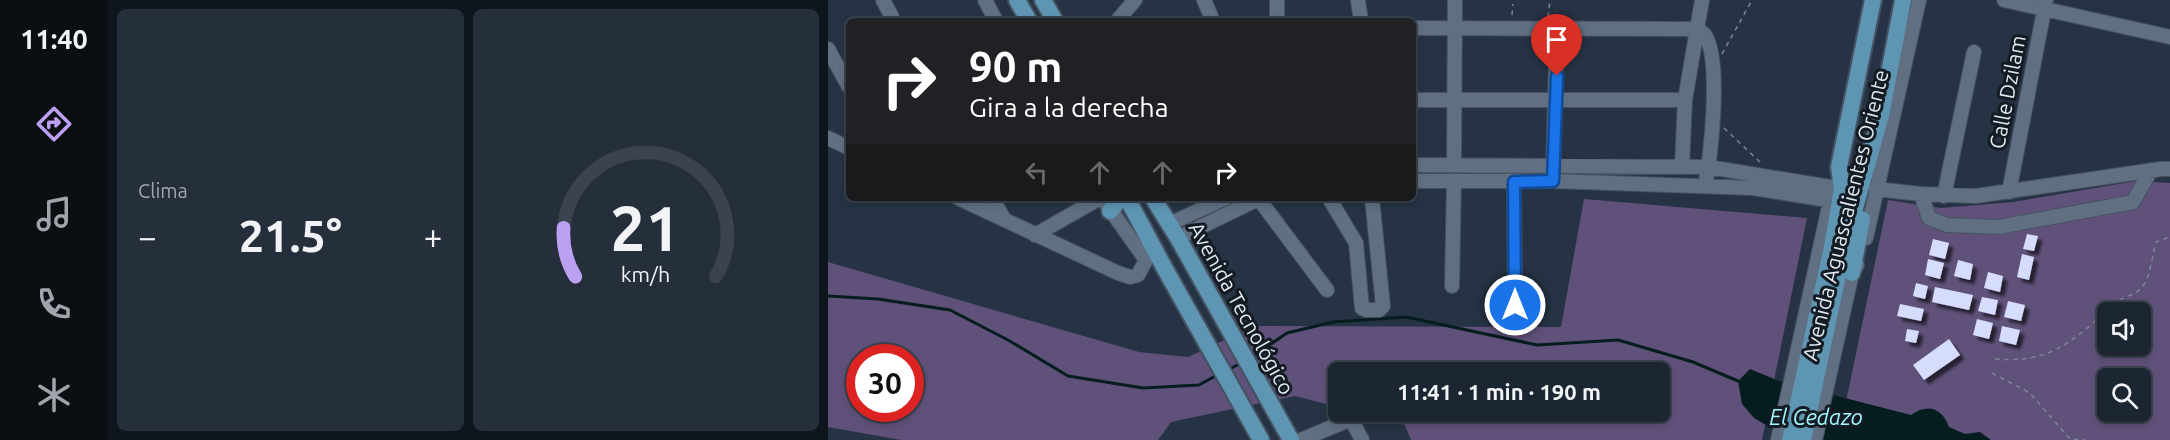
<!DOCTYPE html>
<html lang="es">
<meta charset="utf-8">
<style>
:root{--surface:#1c2633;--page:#252e3b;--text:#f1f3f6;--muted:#a0a5ac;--line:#3a434e;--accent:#bca0f2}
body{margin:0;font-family:Ubuntu,sans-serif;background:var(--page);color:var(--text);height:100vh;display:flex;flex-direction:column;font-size:22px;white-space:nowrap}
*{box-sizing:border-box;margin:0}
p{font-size:20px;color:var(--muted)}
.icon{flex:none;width:33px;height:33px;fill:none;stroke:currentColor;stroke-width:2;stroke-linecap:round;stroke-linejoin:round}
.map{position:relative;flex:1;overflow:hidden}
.side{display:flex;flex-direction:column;gap:9px;padding:9px;background:#0f151c;width:720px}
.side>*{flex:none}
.guide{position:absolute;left:18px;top:18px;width:570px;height:183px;border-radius:9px;box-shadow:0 3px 9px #0003,0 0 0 2px var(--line);background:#202124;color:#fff;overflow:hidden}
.fabs{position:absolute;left:1269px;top:302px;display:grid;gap:12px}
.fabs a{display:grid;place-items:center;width:54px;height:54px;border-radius:9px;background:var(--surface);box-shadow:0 3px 9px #0003,0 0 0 2px var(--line);font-size:30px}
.speed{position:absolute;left:18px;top:344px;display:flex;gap:12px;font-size:30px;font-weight:700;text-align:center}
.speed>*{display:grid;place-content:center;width:78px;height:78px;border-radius:50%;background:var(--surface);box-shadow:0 3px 9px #0003,0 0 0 2px var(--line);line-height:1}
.speed .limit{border:9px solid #d22;background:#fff;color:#111}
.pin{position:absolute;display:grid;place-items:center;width:51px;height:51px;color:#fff;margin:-62px -26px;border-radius:50% 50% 50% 0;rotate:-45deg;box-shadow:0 0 6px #0007}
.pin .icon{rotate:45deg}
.me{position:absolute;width:66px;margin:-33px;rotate:0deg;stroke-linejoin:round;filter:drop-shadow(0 0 4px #0008)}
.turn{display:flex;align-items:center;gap:21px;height:126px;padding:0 24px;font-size:27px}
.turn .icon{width:78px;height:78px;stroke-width:2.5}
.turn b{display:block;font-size:42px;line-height:51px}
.lanes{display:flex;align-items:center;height:57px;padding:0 24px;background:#0003;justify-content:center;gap:30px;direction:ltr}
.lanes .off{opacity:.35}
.big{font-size:45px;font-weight:700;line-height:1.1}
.side .tile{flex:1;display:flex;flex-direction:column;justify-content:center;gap:9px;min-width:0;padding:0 21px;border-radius:9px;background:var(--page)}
.side .dial{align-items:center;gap:0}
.dial svg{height:156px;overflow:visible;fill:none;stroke:var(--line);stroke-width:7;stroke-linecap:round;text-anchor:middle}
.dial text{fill:var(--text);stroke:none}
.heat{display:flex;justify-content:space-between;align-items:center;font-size:33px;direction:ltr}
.side .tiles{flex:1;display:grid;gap:9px;grid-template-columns:repeat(2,1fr)}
.trip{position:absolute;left:500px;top:362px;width:342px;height:60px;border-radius:9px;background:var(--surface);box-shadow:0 3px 9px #0003,0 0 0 2px var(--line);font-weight:700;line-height:60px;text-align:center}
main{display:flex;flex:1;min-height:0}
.tabs{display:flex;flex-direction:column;width:108px;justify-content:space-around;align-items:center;background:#0b0f14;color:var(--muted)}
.tabs .icon{width:42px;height:42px}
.tabs .selected{color:var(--accent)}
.tabs b{font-size:27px;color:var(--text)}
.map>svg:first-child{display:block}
</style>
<main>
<nav class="tabs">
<b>11:40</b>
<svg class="icon selected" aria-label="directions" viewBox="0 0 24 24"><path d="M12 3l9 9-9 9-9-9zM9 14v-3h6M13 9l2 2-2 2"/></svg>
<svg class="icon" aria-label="music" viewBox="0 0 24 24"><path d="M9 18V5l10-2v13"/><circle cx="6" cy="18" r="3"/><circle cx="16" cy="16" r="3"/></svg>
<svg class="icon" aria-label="phone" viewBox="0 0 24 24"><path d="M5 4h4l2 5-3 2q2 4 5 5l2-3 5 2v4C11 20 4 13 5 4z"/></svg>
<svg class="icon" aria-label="climate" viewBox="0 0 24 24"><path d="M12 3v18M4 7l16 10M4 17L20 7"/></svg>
</nav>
<section class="side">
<div class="tiles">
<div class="tile"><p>Clima</p>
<div class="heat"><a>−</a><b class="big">21.5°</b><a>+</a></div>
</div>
<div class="tile dial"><svg viewBox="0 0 100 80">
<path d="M14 69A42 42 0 1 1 86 69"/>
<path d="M14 69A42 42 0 0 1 8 44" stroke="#bca0f2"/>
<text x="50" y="56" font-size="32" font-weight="700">21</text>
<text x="50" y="72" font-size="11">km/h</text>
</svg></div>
</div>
</section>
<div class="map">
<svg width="1342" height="440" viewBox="0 0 1342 440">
<defs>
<filter id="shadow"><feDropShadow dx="4.5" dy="4.5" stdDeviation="1.5" flood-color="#0009"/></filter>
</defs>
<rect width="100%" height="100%" fill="#263344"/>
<path fill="#60517a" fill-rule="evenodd" d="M1308,181L1342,183V440H1010L1060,200L1113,208L1185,202ZM1280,312H1312V345H1280ZM1280,378H1312V411H1280Z
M756,199L979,218L934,440H583L577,425L524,411H831V372H510V407L467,396L343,422L330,440H73L0,427V262L311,352L360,357L427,326L733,327ZM32,357H82V408H32Z"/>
<path fill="#061d1f" d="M922,369L951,381L1083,415C1100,403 1114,408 1121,427L1137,434L1152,432L1163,440H983L945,429L926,418L914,404L910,381Z"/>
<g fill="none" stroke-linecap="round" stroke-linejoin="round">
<path stroke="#061d1f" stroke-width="3" d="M0,296L50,299L122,310L180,340L240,376L315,388L371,385L391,374
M424,357L459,333L505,322L578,317L709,345L790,340L865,362L910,381
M400,370L413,363"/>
</g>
<path fill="#d6dcfb" filter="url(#shadow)" d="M1199,234L1210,236L1206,251L1195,249Z
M1105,239L1121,243L1117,259L1101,255Z
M1194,254L1206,257L1201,280L1189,277Z
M1100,259L1116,263L1112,279L1097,275Z
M1130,260L1145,264L1142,280L1126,276Z
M1160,272L1175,276L1172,292L1156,288Z
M1088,283L1100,286L1097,299L1085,296Z
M1107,287L1145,295L1141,310L1104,302Z
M1154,297L1170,300L1167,315L1150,311Z
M1180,301L1197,305L1193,321L1176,317Z
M1072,304L1096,309L1093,321L1069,316Z
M1149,319L1165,323L1161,339L1145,335Z
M1174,326L1192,330L1188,345L1171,341Z
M1079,329L1091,331L1088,343L1077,341Z
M1121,339L1132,355L1096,380L1085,365Z"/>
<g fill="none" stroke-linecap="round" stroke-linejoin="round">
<g stroke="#45515f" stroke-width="16">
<path id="minor" d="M55,0L66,21
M157,0L168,21
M376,0L385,21
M449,0V21
M530,0L533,21
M1176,0L1342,37
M289,21L307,0
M585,28L868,29C871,31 874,32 876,34C894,56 883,158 877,186
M0,49L21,87
M585,100H857
M0,138L21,148
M626,164L627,0
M585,165L881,167L1014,189
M854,166L857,100L874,0
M725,173L729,30
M585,181H725L925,188L1012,202
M686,181L687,305
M1048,189L1093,194L1148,196L1333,169H1342
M1181,192L1218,0
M1093,194L1101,218L1119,225L1171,227L1305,202L1323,170
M1116,196L1146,52
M130,198L290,273L302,277L310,275L318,260L274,198
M164,198L176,219
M430,198L499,290
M501,198L528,243L534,308L538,310H551L555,306L544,198
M341,224L398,198
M207,235L272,198
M350,238L432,198
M1038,238L1091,0
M624,286L626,181
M473,440L523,419L534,440
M950,440L1004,193
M987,440L1024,273L1029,265"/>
</g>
<g stroke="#45515f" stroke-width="20">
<path id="major" d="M189,0L201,21
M215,0L227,21
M299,198L337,269L433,440
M325,198L350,238L463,440
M282,211L293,198
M1024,273L1034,219
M962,440L1004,247L1014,189L1011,167L1045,0
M975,440L1015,251L1053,115L1075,0"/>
</g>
<path stroke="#7c8795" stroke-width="1.5" stroke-dasharray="4.5 4.5" stroke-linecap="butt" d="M684,15L685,4
M720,17L722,0
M894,54L924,0
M896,128L934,164
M1167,359C1210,362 1231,352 1263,325C1271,318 1278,308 1287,302C1295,297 1309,295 1315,286C1323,275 1324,256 1328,242L1342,237
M1164,373L1202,393L1242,439L1257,440"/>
<use href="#minor" stroke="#606f82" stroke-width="14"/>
<use href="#major" stroke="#5e95b2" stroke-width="16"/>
</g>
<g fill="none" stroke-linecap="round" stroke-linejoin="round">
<g stroke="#114b97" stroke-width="15">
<path id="route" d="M687,305L686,182L725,181L729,76"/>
</g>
<use href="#route" stroke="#1a73e8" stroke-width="10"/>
</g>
<g text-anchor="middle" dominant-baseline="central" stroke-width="6" stroke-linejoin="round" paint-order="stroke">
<g font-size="21" fill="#e1e9f4" stroke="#141b22">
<text transform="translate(1179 92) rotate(-79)">Calle Dzilam</text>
<text transform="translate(1017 215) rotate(-76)">Avenida Aguascalientes Oriente</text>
<text transform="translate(414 308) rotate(61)">Avenida Tecnológico</text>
</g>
<g font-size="22" font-style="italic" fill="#a0f5fe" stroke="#141b22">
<text x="988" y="416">El Cedazo</text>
</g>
</g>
</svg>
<div class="fabs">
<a><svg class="icon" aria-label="sound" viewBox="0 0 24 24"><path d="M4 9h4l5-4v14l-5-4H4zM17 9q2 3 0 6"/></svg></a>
<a><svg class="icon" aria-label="search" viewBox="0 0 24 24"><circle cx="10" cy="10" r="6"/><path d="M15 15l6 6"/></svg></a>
</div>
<div class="speed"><div class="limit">30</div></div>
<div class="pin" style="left:729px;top:76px;background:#d93025"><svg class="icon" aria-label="arrive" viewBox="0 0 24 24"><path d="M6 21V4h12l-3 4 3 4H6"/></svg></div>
<svg class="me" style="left:687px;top:305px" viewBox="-20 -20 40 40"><circle r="17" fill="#1a73e8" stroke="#fff" stroke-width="3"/><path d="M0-11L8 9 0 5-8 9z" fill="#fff"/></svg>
<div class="trip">11:41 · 1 min · 190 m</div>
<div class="guide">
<div class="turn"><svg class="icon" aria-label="right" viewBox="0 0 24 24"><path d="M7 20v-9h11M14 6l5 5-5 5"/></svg><div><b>90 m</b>Gira a la derecha</div></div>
<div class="lanes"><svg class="icon off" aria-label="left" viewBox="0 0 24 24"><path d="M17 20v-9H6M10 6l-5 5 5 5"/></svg><svg class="icon off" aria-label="ahead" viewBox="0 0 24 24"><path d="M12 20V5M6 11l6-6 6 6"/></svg><svg class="icon off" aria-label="ahead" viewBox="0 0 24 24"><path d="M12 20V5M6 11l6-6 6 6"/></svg><svg class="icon" aria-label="right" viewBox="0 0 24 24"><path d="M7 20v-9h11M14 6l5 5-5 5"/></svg></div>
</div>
</div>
</main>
